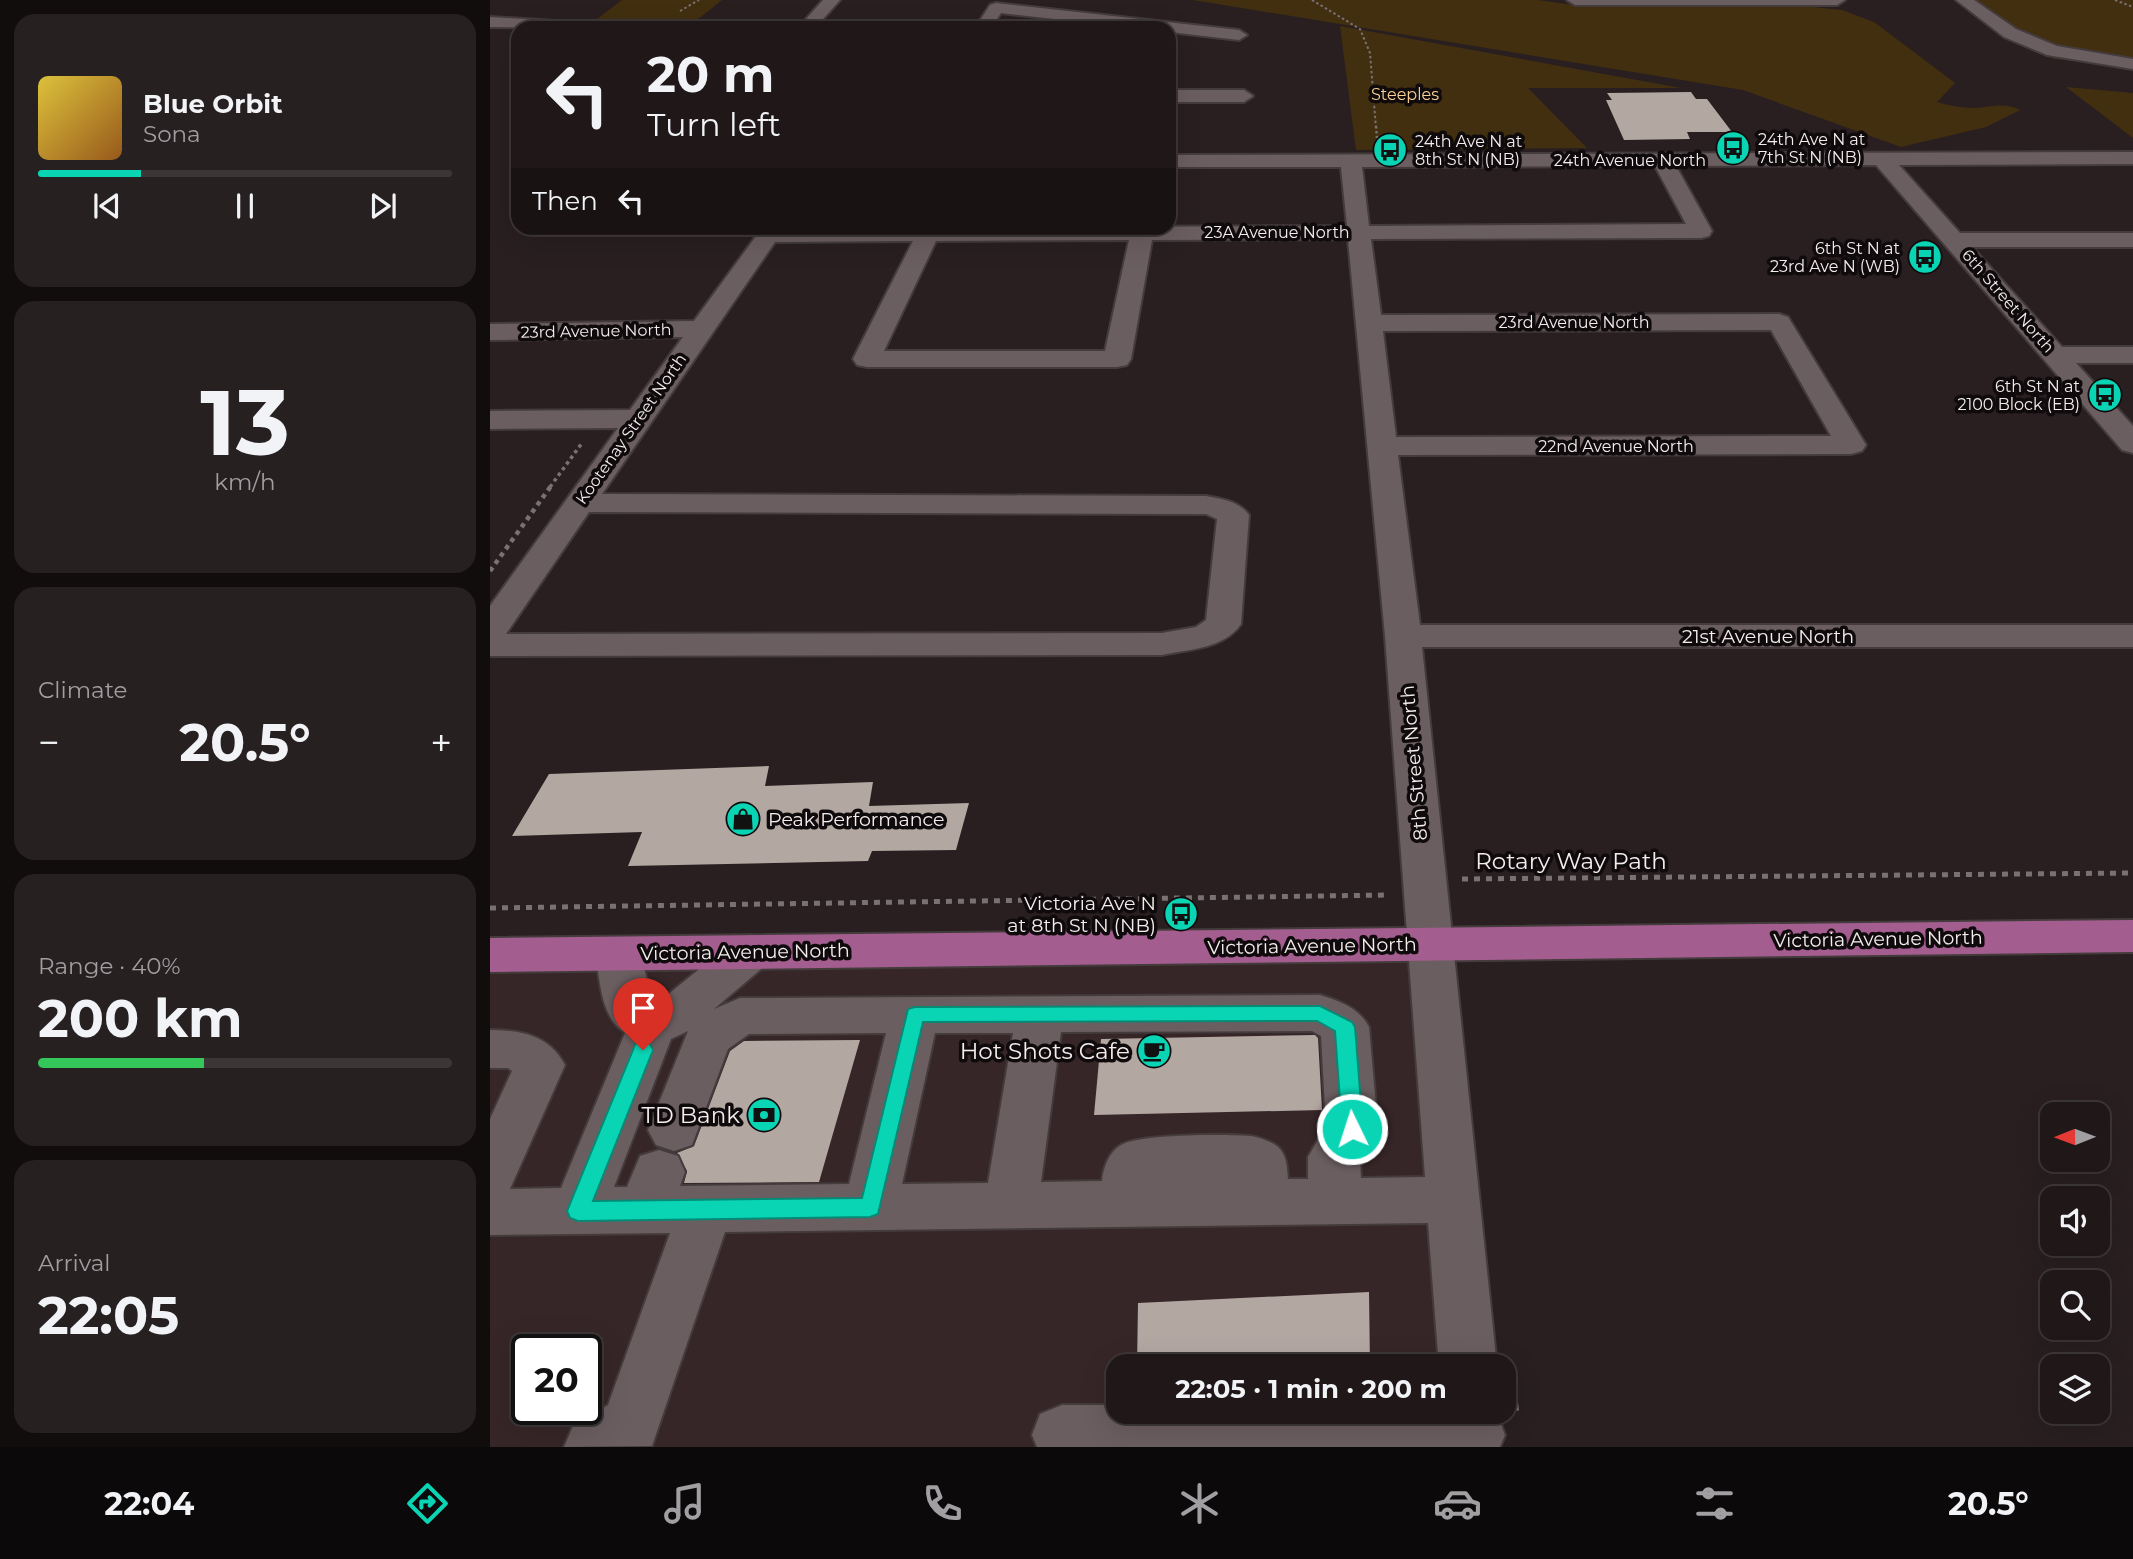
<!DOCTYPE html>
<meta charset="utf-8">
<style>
:root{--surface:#1f1718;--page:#272021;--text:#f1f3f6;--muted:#a19fa2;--line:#3c3637;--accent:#09d5b5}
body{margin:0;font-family:Montserrat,sans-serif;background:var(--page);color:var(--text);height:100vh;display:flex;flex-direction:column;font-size:26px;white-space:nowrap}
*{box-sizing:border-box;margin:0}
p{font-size:23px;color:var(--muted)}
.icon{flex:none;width:38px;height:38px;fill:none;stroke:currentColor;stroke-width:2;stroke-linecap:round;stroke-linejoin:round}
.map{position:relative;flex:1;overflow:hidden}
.panel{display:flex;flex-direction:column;gap:14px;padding:14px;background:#110d0d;width:490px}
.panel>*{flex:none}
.banner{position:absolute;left:21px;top:21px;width:665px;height:214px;border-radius:21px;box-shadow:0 7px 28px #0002,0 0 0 2px var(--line);background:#1f1718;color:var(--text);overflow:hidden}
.needle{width:46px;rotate:269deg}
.buttons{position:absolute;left:1550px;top:1102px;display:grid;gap:14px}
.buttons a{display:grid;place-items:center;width:70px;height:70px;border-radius:14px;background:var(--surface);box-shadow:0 7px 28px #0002,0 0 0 2px var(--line);font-size:35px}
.speed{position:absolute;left:21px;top:1334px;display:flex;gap:14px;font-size:35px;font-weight:700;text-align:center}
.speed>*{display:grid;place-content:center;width:91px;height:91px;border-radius:50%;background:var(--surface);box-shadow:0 7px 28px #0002,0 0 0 2px var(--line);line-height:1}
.speed .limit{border:4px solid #111;border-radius:10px;background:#fff;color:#111}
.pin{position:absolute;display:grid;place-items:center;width:60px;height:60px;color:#fff;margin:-72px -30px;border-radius:50% 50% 50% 0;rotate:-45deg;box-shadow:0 0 7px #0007}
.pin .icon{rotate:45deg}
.me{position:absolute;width:77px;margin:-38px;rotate:356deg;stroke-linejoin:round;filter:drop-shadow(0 0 5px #0008)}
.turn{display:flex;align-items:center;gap:24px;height:147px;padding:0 21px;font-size:32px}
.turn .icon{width:91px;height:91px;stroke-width:2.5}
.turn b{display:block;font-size:49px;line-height:60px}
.then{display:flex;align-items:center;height:66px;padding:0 21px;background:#0003;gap:14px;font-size:26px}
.big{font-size:52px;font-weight:700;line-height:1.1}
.panel .widget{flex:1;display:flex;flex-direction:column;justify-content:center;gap:10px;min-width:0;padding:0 24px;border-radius:21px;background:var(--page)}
.panel .dial{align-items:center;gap:0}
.dial b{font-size:91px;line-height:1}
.song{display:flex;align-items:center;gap:21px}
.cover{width:84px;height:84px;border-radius:10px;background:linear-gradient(135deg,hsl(50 70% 55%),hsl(30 70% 35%))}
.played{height:7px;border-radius:4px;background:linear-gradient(90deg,var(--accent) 25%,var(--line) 25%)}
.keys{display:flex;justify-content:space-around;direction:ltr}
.heat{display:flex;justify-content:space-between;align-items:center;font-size:38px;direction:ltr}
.charge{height:10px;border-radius:5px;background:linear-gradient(90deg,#34c759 40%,var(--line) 0)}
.trip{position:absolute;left:616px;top:1354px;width:410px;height:70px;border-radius:21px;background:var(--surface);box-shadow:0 7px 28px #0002,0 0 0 2px var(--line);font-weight:700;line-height:70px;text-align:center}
.menu{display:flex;height:112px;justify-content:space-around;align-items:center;background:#0c090a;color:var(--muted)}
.menu .icon{width:49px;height:49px}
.menu .on{color:var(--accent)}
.menu b{font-size:32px;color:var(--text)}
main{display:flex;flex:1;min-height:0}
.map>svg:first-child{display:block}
</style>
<main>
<section class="panel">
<div class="widget">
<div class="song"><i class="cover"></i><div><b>Blue Orbit</b><p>Sona</p></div></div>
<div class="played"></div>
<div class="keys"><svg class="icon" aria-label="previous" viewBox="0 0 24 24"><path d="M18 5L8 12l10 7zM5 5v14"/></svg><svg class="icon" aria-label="pause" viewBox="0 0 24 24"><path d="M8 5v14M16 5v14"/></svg><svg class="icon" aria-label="next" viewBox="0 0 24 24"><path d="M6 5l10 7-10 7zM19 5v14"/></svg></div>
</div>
<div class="widget dial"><b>13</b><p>km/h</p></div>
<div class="widget"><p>Climate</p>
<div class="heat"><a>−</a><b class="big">20.5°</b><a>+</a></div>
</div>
<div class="widget"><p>Range · 40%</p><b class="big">200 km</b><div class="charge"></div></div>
<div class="widget"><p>Arrival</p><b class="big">22:05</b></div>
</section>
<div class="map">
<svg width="1643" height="1447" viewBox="0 0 1643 1447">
<rect width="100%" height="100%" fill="#291f20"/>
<path fill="#372628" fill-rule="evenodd" d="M934,931L976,1367H628V1412L985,1447H0V940ZM37,1349H96V1409H37Z"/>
<path fill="#422f10" d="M132,0H232L197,28H157L103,22Z
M703,0H1048L1097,7L1303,5L1352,10L1384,22L1465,83L1447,102C1460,106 1473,108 1486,108C1502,107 1515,102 1530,110L1496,127L1411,147L1253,90Z
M1486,0H1643V64L1564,59Z
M850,26L1191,88H1038L1097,148L866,150Z
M1576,87L1643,93V138Z"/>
<path fill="#b3a7a2" d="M1201,92L1206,99H1217L1242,132H1197L1200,139L1134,140L1116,100H1122L1117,93Z
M279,766L275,786L383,782L379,806L479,803L466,850L382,851L378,861L138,866L152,832L22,836L59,774Z
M825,1035L828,1038L832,1110L604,1115L611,1039Z
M370,1040L329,1182L194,1183L197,1171L187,1153L204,1146L240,1051L254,1041Z
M879,1292L880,1367H647L648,1303Z"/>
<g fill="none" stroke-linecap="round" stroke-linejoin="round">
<g stroke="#443b3c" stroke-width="4">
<path id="minor" d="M333,0H350L325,28H308Z
M1077,0H1355L1347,5H1085Z
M1466,0H1484L1526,29L1567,46L1643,59V69L1557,55L1514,37Z
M506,3L749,30L757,35L749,40L679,32V28H646L511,13L501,28H485L500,5Z
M0,17L98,23L106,28L0,27Z
M679,90H754L763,96L754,102H679Z
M1643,152V164L1409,165L1470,233H1643V247H1482L1572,347H1643V363H1586L1643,426V453L1632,450L1386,165L1186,166L1222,231L1219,236L1211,238L881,239L891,315L1289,314L1298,317L1376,445L1372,451L1361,454L908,455L930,625H1643V647H932L1007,1367H949L938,1223L235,1232L162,1446L74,1447L83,1426L118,1405L180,1233L0,1235V1119L22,1071L18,1068H0V1030C31,1030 59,1035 75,1065L20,1189L71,1188L135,1033C110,1016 111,983 105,954L112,942L128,937L144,942L151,954L162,1002L165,1005L245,940L261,935L277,940L284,952L277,964L224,1009L250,998L830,995C850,1001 869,1008 879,1027L888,1129L870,1160L871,1178L935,1177L895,636L858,239L662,240L641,359L637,365L627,367H377L367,365L363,359L423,241L285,242L112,494L716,496C732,499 749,501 759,515L751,624C734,649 699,649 672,655L0,656V606L128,428L0,429V411L140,410L193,337L0,340V324L204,321L272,228L857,226L851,167H679V155ZM1165,166L1196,224L879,226L872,167ZM639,240L615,351H394L446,241ZM1281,330L1341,436L906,437L893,331ZM99,512L716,514L727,519L716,620L706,627L672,633L16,634ZM198,1031L158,1130L166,1145L184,1151L202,1145L238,1049L259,1034L396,1033L359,1184L190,1186L195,1172L188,1156L169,1150L150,1156L137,1187H124L181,1039ZM822,1031L831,1036L836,1126L818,1157V1179H798C797,1169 797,1157 790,1149C784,1142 768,1137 760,1136C737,1134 648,1134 631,1145C619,1152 613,1168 612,1181L551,1182L571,1032ZM445,1033H523L498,1183L412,1184Z
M572,1405H628V1412H1002L1007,1414L1015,1435L1010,1447H547L542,1435L550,1414Z"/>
</g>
<g stroke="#443b3c" stroke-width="4">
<path id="major" d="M1643,920V952L0,972V938Z"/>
</g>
<path stroke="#7a7172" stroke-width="2" stroke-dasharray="2.5 2.5" stroke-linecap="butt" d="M822,0L870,29L880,53L886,128
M1625,0L1643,7
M190,11L209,0"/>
<path stroke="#7a7172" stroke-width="2.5" stroke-dasharray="2.5 2.5" stroke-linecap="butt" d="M886,126L887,138"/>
<path stroke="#7a7172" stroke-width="3.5" stroke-dasharray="3.5 3.5" stroke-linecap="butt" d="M60,487L92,443"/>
<path stroke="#7a7172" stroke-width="4.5" stroke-dasharray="4.5 4.5" stroke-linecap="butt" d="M0,571L61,486"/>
<path stroke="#7a7172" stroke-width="5" stroke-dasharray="6 6" stroke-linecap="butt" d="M972,879L1643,873
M0,908L899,895"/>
<path stroke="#7a7172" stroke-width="6" stroke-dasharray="8 8" stroke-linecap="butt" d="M1022,1371L1026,1411"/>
<use href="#minor" fill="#6b5e60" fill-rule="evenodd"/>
<use href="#major" fill="#a45d8f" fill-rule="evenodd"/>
</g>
<path fill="#09d5b5" stroke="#068a76" stroke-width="2" d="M830,1006L862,1022L865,1027L873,1129L870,1135L862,1138L855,1135L852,1129L845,1031L827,1021L433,1022L388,1214L380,1217L88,1221L80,1218L77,1211L143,1050L145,1044L153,1042L160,1044L163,1050L103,1201L372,1198L418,1009L425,1007Z"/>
<defs>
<g id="bus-disc" transform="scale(1.75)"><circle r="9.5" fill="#09d5b5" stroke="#0f0a0b"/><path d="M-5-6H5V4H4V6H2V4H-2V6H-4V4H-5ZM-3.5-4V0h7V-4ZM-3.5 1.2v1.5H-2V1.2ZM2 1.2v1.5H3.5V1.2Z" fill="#111"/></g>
<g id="shop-disc" transform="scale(1.75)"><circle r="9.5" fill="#09d5b5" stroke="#0f0a0b"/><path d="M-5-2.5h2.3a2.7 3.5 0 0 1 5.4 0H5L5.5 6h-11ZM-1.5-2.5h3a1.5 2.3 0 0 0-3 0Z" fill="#111"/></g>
<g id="cafe-disc" transform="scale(1.75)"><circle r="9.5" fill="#09d5b5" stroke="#0f0a0b"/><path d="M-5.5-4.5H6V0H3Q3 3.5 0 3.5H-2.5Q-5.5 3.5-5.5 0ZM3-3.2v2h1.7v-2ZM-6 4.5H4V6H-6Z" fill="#111"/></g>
<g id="bank-disc" transform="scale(1.75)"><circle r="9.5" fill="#09d5b5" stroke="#0f0a0b"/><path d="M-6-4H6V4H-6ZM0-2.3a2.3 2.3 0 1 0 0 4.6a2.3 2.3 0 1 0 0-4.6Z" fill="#111"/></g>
</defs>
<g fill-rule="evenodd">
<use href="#bus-disc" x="1243" y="148"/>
<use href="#bus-disc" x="900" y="150"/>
<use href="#bus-disc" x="1435" y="257"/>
<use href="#bus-disc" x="1615" y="395"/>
<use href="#shop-disc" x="253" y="819"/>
<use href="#bus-disc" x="691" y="914"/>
<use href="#cafe-disc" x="664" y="1051"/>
<use href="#bank-disc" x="274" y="1115"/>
</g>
<g text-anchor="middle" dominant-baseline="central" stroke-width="7" stroke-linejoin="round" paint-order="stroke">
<g font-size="16" fill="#fbd192" stroke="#0f0a0b">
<text x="915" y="94">Steeples</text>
</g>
<g font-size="16" fill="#f4eced" stroke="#0f0a0b" text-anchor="start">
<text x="1268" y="139">24th Ave N at<tspan x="1268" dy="18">7th St N (NB)</tspan></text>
<text x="925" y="141">24th Ave N at<tspan x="925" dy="18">8th St N (NB)</tspan></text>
<text x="1410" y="248" text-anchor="end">6th St N at<tspan x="1410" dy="18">23rd Ave N (WB)</tspan></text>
<text x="1590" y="386" text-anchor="end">6th St N at<tspan x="1590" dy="18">2100 Block (EB)</tspan></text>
</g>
<g font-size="16" fill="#f4eced" stroke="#0f0a0b">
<text x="1140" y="160">24th Avenue North</text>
<text x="787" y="232">23A Avenue North</text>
<text transform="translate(1518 301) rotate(49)">6th Street North</text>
<text x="1084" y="322">23rd Avenue North</text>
<text transform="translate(106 331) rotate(-1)">23rd Avenue North</text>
<text transform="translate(141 429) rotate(-55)">Kootenay Street North</text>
<text x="1126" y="446">22nd Avenue North</text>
</g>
<g font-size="19" fill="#f4eced" stroke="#0f0a0b">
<text x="1278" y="636">21st Avenue North</text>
<text transform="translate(924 763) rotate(-95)">8th Street North</text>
<text transform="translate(1388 939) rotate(-1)">Victoria Avenue North</text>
<text transform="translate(822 946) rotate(-1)">Victoria Avenue North</text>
<text transform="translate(255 952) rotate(-1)">Victoria Avenue North</text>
</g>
<g font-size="19" fill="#f4eced" stroke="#0f0a0b" text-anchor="start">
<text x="278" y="819">Peak Performance</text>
<text x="666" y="903" text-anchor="end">Victoria Ave N<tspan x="666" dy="22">at 8th St N (NB)</tspan></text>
</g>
<g font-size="23" fill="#f4eced" stroke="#0f0a0b">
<text x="1081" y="861">Rotary Way Path</text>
</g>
<g font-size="23" fill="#f4eced" stroke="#0f0a0b" text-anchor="end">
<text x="640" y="1051">Hot Shots Cafe</text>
<text x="250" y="1115">TD Bank</text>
</g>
</g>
</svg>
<div class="buttons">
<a><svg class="needle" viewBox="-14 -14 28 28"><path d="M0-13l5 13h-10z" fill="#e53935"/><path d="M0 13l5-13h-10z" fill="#a19fa2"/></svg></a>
<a><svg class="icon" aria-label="sound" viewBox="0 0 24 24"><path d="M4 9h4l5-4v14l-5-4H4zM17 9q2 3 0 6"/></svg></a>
<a><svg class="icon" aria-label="search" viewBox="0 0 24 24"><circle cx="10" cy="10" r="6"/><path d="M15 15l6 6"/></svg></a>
<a><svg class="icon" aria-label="layers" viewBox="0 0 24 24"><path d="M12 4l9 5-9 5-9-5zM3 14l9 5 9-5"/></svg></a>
</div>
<div class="speed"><div class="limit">20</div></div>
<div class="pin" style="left:153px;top:1050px;background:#d93025"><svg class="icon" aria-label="arrive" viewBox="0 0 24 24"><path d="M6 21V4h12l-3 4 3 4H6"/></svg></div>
<svg class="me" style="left:862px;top:1129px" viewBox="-20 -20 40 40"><circle r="17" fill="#09d5b5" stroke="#fff" stroke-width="3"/><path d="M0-11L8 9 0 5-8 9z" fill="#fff"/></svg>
<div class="trip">22:05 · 1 min · 200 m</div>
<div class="banner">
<div class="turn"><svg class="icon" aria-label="left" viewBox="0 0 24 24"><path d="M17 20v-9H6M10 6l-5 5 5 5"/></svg><div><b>20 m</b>Turn left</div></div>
<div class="then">Then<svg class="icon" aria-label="left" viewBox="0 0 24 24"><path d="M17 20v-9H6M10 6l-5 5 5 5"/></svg></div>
</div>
</div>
</main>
<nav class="menu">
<b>22:04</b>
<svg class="icon on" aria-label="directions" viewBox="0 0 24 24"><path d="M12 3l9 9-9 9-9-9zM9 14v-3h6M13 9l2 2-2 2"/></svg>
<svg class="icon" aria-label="music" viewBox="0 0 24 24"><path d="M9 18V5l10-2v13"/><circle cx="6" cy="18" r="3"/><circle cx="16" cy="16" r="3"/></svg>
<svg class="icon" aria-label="phone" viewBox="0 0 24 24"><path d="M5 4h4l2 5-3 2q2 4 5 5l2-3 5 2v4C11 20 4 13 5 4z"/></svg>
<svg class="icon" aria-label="climate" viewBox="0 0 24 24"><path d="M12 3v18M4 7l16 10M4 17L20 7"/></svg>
<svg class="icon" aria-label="car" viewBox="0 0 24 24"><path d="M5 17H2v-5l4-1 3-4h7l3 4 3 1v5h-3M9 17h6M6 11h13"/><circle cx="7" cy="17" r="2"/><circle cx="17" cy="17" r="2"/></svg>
<svg class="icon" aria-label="filters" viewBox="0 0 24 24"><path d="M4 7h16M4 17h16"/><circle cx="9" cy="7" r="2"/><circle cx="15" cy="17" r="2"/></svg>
<b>20.5°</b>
</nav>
